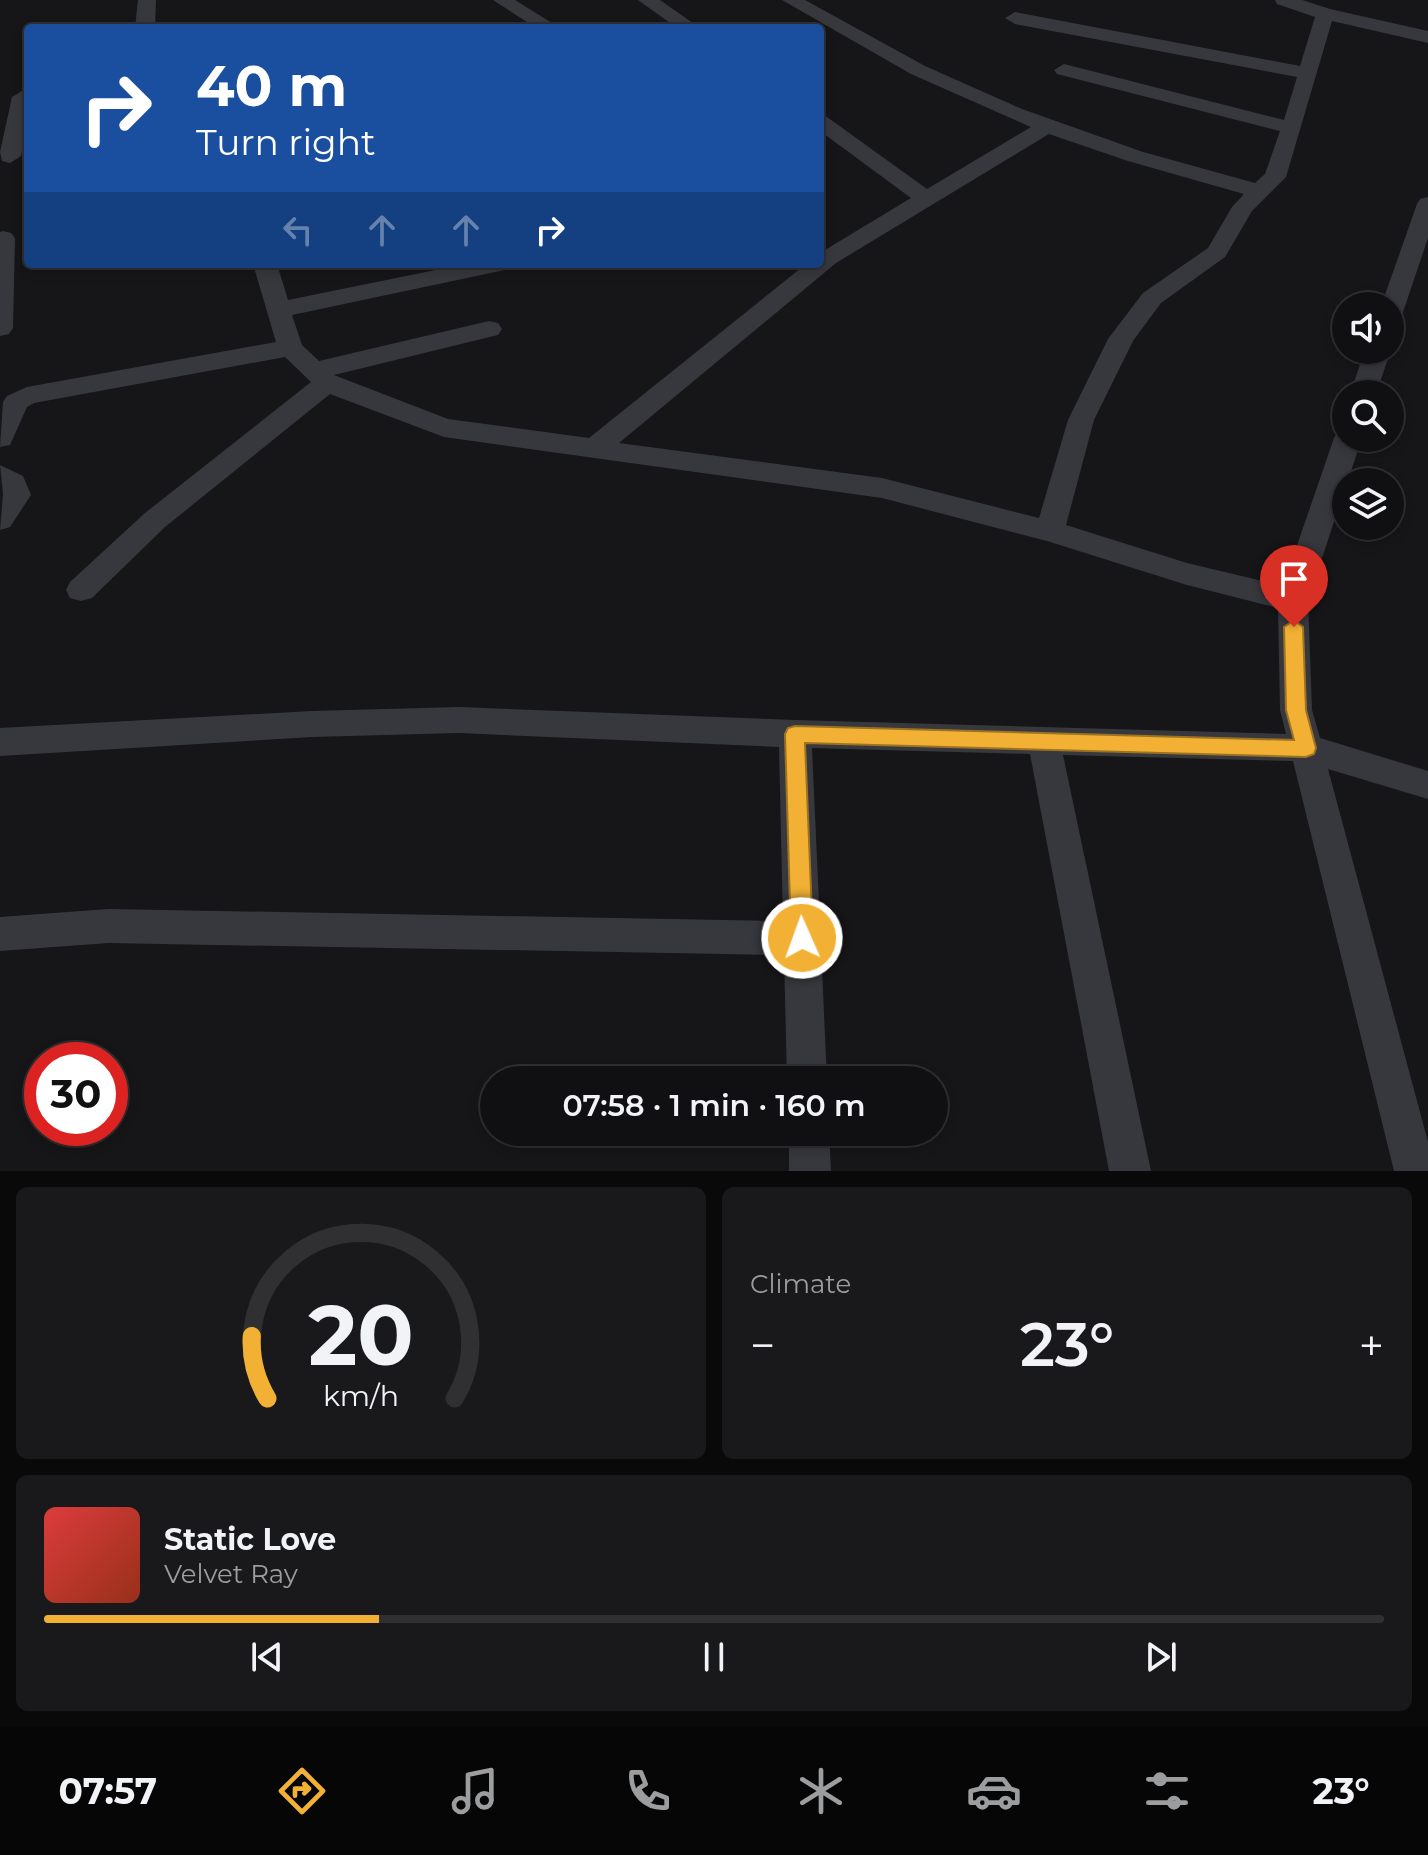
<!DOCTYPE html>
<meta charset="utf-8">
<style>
:root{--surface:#101012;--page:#19191b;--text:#f1f3f6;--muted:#9c9d9f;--line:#303032;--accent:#f2b134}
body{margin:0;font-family:Montserrat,sans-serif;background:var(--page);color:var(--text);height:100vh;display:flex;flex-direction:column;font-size:30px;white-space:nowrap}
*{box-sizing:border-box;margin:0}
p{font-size:26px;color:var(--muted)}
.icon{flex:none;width:44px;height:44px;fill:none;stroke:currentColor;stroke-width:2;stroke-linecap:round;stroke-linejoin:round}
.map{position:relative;height:1171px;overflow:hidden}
.drawer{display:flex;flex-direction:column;gap:16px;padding:16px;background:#09090a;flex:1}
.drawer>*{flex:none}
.banner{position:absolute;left:24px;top:24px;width:800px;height:244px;border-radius:8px;box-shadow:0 4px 12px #0003,0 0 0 2px var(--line);background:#1a4fa0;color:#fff;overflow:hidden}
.controls{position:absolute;left:1332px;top:292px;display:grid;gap:16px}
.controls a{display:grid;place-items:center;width:72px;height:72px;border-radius:50%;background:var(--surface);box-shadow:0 4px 12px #0003,0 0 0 2px var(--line);font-size:40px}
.speed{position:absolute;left:24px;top:1042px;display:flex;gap:16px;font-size:40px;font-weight:700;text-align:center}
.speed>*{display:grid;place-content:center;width:104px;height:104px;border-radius:50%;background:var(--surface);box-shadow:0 4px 12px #0003,0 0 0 2px var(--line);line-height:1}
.speed .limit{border:12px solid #d22;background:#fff;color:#111}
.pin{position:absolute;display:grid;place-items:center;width:68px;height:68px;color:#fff;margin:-82px -34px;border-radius:50% 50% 50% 0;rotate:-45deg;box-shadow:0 0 8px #0007}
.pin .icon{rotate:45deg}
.me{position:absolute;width:88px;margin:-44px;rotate:358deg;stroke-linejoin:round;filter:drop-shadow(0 0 6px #0008)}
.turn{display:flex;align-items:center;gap:28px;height:168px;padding:0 40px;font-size:36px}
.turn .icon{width:104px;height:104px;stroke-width:2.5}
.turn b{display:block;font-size:56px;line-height:68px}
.lanes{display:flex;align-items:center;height:76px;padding:0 40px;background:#0003;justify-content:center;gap:40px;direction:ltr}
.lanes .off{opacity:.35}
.big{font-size:60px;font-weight:600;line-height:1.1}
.drawer .tile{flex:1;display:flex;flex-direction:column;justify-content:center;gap:12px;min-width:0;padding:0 28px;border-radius:12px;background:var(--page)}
.drawer .dial{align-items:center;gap:0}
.dial svg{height:208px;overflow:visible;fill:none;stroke:var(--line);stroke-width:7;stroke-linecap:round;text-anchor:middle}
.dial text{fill:var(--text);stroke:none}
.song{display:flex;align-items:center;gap:24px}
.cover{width:96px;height:96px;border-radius:12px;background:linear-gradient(135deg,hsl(0 70% 55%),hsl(10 70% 35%))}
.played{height:8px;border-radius:4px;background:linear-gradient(90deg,var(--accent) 25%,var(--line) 25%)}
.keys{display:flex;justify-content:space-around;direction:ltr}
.heat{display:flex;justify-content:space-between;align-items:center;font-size:44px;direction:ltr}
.drawer .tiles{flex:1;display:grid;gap:16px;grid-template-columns:1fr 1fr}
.tile:last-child{grid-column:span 2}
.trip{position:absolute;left:480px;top:1066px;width:468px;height:80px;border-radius:40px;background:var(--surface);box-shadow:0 4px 12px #0003,0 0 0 2px var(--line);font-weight:600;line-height:80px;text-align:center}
.tabs{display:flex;height:128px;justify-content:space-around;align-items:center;background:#060607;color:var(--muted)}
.tabs .icon{width:56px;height:56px}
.tabs .selected{color:var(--accent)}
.tabs b{font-size:36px;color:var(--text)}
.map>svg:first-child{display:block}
</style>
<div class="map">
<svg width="1428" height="1171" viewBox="0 0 1428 1171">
<rect width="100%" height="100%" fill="#161618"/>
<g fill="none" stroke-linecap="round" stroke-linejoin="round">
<path fill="#37383d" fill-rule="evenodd" d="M138,0H156L155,28H135Z
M493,0H515L560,28H536Z
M638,0H660L700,28H677Z
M782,0H805L925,66L1022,109L1143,152L1255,183L1265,174L1280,131L1057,74L1054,70L1064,64L1284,120L1297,77L1015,24L1005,18L1015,12L1300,66L1315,17L1277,4L1275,0H1302L1330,9L1428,31V43L1332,21L1286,177L1252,211L1225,257L1161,303L1133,341L1094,420L1066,525L1187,563L1283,586L1334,438L1338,431L1346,429V438H1362L1308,600L1312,710L1320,738L1428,771V799L1328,769L1428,1142V1171H1394L1293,761L1063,755L1151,1171H1109L1030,754L812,748L827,1080H787L784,955L108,943L0,951V917L108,909L783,921L779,747L459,733L312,737L0,756V728L312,711L459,707L795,720L1286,734L1280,710L1278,608L1187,585L1047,541L882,498L444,437L330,394L165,527L92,598L81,601L70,598L66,590L70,582L145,513L311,382L285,357L34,403L27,407L10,445L0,447L3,402L7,396L27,387L276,342L253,264H277L288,300L465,264H512L508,269L500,271L292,315L302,345L319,361L489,321L498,323L502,329L498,335L334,375L448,419L589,438L806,264H820V253L911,198L820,131V115L827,117L927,189L1031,127L911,74ZM1049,134L1128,161L1244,194L1232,207L1208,248L1143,293L1108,339L1068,420L1039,518L882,478L619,443L836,263Z
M22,91L28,92V119L21,156L10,163L2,161L0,152L12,97Z
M1428,197V238L1402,315L1399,320L1390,323V306H1381L1417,204L1420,199Z
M3,231L11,233L15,238L13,328L9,334L0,336V232Z
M1365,350H1391L1376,394H1350Z
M0,465L23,476L31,495L10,527L0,530L3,494Z
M789,1132H829L831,1171H789Z"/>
</g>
<path fill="#f2b134" stroke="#9d7322" stroke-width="2" d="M1294,620L1303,627L1306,710L1316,748L1314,754L1306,757L805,743L813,938L810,945L802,948L794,945L791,938L785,734L788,728L795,726L1294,740L1286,710L1284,627Z"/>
</svg>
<div class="controls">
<a><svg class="icon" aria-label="sound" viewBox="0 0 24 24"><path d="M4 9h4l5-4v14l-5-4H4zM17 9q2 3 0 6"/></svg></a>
<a><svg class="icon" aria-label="search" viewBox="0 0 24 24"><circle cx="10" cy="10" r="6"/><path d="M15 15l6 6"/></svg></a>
<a><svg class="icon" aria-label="layers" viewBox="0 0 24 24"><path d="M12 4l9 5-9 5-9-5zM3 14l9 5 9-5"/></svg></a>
</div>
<div class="speed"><div class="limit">30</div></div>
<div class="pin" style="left:1294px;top:627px;background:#d93025"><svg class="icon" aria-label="arrive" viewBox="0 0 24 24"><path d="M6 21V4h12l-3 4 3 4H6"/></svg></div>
<svg class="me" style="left:802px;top:938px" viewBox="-20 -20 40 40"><circle r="17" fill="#f2b134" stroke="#fff" stroke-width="3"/><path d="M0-11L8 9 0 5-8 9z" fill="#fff"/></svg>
<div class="trip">07:58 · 1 min · 160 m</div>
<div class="banner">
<div class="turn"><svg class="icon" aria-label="right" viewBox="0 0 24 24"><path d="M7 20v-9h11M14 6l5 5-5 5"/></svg><div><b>40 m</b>Turn right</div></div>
<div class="lanes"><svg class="icon off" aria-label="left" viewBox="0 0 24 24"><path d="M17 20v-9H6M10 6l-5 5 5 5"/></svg><svg class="icon off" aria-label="ahead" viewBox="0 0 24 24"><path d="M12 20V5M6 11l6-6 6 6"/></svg><svg class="icon off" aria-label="ahead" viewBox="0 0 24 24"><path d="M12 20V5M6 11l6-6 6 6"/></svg><svg class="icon" aria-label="right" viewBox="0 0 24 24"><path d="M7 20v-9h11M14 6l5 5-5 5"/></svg></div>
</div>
</div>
<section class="drawer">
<div class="tiles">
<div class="tile dial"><svg viewBox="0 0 100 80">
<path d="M14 69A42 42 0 1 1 86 69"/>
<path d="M14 69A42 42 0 0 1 8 45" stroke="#f2b134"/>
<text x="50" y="56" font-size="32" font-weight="700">20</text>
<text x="50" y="72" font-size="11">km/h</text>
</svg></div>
<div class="tile"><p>Climate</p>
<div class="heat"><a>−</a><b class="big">23°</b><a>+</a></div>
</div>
<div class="tile">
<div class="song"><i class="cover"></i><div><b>Static Love</b><p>Velvet Ray</p></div></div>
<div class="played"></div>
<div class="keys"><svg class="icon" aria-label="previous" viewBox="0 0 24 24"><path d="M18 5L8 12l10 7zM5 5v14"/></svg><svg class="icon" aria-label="pause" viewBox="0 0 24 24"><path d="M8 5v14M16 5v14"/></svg><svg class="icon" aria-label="next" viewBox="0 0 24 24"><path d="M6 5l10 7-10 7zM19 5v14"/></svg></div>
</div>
</div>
</section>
<nav class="tabs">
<b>07:57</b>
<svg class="icon selected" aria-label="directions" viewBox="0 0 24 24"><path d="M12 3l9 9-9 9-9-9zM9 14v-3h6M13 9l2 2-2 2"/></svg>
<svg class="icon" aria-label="music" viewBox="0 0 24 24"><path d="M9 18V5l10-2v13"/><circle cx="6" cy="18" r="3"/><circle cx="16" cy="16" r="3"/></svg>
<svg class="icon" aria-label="phone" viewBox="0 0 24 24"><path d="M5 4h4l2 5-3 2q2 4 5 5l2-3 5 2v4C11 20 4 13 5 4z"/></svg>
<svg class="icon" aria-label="climate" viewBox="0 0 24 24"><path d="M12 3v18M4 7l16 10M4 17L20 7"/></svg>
<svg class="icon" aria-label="car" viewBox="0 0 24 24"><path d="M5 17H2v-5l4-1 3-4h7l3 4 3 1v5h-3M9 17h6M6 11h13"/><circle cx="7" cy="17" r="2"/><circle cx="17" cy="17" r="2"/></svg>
<svg class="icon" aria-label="filters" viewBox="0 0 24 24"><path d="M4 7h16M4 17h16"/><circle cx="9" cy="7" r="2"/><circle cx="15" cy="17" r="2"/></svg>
<b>23°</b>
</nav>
